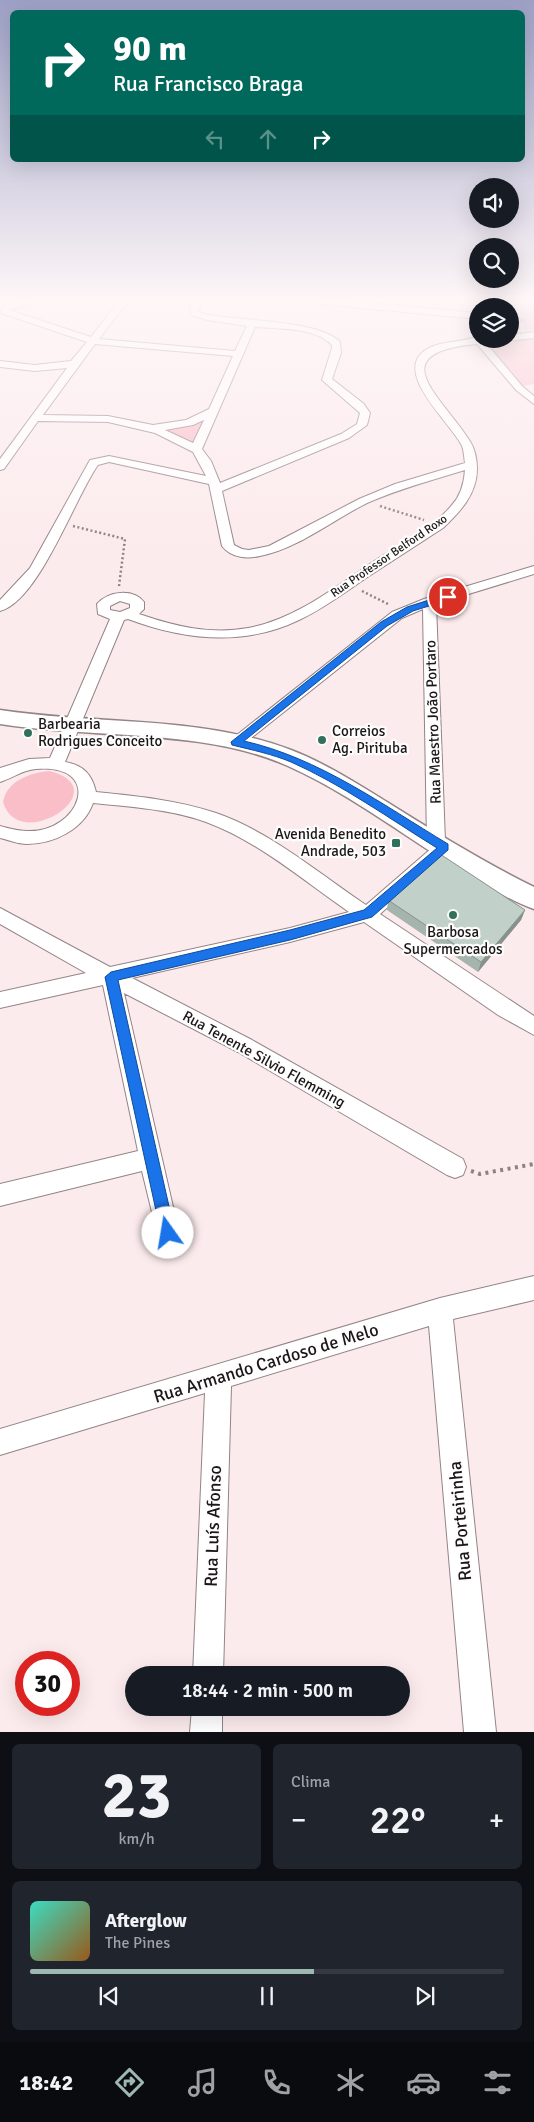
<!DOCTYPE html>
<html lang="pt">
<meta charset="utf-8">
<style>
:root{--surface:#171b24;--page:#20242c;--text:#f1f3f6;--muted:#9ea1a6;--line:#363941;--accent:#9cb8b1}
body{margin:0;font-family:Signika,sans-serif;background:var(--page);color:var(--text);height:100vh;display:flex;flex-direction:column;font-size:19px;white-space:nowrap}
*{box-sizing:border-box;margin:0}
p{font-size:16px;color:var(--muted)}
.icon{flex:none;width:28px;height:28px;fill:none;stroke:currentColor;stroke-width:2;stroke-linecap:round;stroke-linejoin:round}
.map{position:relative;height:1732px;overflow:hidden}
.sheet{display:flex;flex-direction:column;gap:12px;padding:12px;background:#0d0f14;flex:1}
.sheet>*{flex:none}
.top-card{position:absolute;left:10px;top:10px;width:515px;height:152px;border-radius:8px;box-shadow:0 5px 20px #0002;background:#00695c;color:#fff;overflow:hidden}
.buttons{position:absolute;left:469px;top:178px;display:grid;gap:10px}
.buttons a{display:grid;place-items:center;width:50px;height:50px;border-radius:50%;background:var(--surface);box-shadow:0 5px 20px #0002;font-size:25px}
.speed{position:absolute;left:15px;top:1651px;display:flex;gap:10px;font-size:25px;font-weight:700;text-align:center}
.speed>*{display:grid;place-content:center;width:65px;height:65px;border-radius:50%;background:var(--surface);box-shadow:0 5px 20px #0002;line-height:1}
.speed .limit{border:8px solid #d22;background:#fff;color:#111}
.pin{position:absolute;display:grid;place-items:center;width:42px;height:42px;color:#fff;margin:-21px;border:2px solid #fff;border-radius:50%;box-shadow:0 1px 5px #0007}
.me{position:absolute;width:55px;margin:-28px;rotate:347deg;stroke-linejoin:round;filter:drop-shadow(0 0 4px #0008)}
.turn{display:flex;align-items:center;gap:18px;height:105px;padding:0 20px;font-size:22px}
.turn .icon{width:65px;height:65px;stroke-width:2.5}
.turn b{display:block;font-size:35px;line-height:42px}
.lanes{display:flex;align-items:center;height:48px;padding:0 20px;background:#0003;justify-content:center;gap:25px;direction:ltr}
.lanes .off{opacity:.35}
.big{font-size:38px;font-weight:600;line-height:1.1}
.sheet .tile{flex:1;display:flex;flex-direction:column;justify-content:center;gap:8px;min-width:0;padding:0 18px;border-radius:8px;background:var(--page)}
.sheet .dial{align-items:center;gap:0}
.dial b{font-size:65px;line-height:1}
.song{display:flex;align-items:center;gap:15px}
.cover{width:60px;height:60px;border-radius:8px;background:linear-gradient(135deg,hsl(170 70% 55%),hsl(30 70% 35%))}
.played{height:5px;border-radius:2px;background:linear-gradient(90deg,var(--accent) 60%,var(--line) 60%)}
.keys{display:flex;justify-content:space-around;direction:ltr}
.heat{display:flex;justify-content:space-between;align-items:center;font-size:28px;direction:ltr}
.sheet .tiles{flex:1;display:grid;gap:12px;grid-template-columns:1fr 1fr}
.tile:last-child{grid-column:span 2}
.trip{position:absolute;left:125px;top:1666px;width:285px;height:50px;border-radius:25px;background:var(--surface);box-shadow:0 5px 20px #0002;font-weight:600;line-height:50px;text-align:center}
.menu{display:flex;height:80px;justify-content:space-around;align-items:center;background:#090b0e;color:var(--muted)}
.menu .icon{width:35px;height:35px}
.menu .active{color:var(--accent)}
.menu b{font-size:22px;color:var(--text)}
.map>svg:first-child{display:block}
</style>
<div class="map">
<svg width="534" height="1732" viewBox="0 0 534 1732">
<rect width="100%" height="100%" fill="#fcebed"/>
<path fill="#fabec8" d="M527,301H534V330L525,331L523,321Z
M534,337V384L523,386L487,344Z
M207,416L194,444L163,429Z
M49,771C120,788 19,856 3,802C7,781 29,773 49,771Z"/>
<g fill="none" stroke-linecap="round" stroke-linejoin="round">
<g stroke="#938486" stroke-width="2">
<path id="minor" d="M11,301H42L9,310L91,337L119,301H128L99,339L235,351L247,326L207,320L191,315L190,308L194,301H202L198,312L209,315C241,321 319,320 340,342L341,353L332,379L364,404L370,413L367,425L349,438L222,491L234,545L242,549L249,550L269,546L359,499L395,484L465,463C464,457 464,449 461,444C448,420 389,369 429,348C444,340 463,343 478,336V339H510V335L534,332V338L486,343L522,386L534,396V404L516,390L477,344C378,353 444,398 471,443C475,450 477,461 477,469C477,494 460,512 443,528C418,544 392,561 366,578C344,593 323,609 299,620C243,647 184,640 128,619L124,620L65,762C83,765 92,774 96,792C137,796 177,800 216,813C269,831 320,874 366,905L433,847L427,842L423,609L402,618L241,746H231L228,742L392,612L424,599L534,566V574L436,604L445,841L451,842L454,847L380,914L534,1016V1035L498,1015L364,922L290,942L132,978L252,1040L463,1159L466,1167L463,1175L455,1178L447,1175L238,1052L124,993L179,1233L175,1241L167,1245L159,1241L142,1171L0,1206V1184L138,1151L103,985L0,1008V992L86,973L0,924V908L110,967L290,928L349,912C304,881 258,841 206,822C170,809 131,807 93,803C84,829 54,844 27,844C18,844 9,840 0,838V826C8,828 18,831 27,831C81,833 105,763 36,769C22,770 13,778 0,782V768L29,759L50,758L110,619L98,614L97,604C108,591 133,588 144,602V609L139,614C174,626 211,635 248,628C298,619 340,583 382,556C406,541 434,527 452,505C461,495 464,483 465,470C432,480 399,489 367,503C333,520 297,549 260,556C247,559 231,558 222,546L209,484L109,462L98,465C75,497 39,601 0,611V600L30,568L90,460L109,456L206,476L193,452L155,433L108,422L38,421L4,469L0,470V459L67,368L35,371L0,367V361L35,365L71,361L87,342L1,313L4,305ZM255,327C278,329 315,327 332,345V348L322,380L360,413L357,424L341,434L220,483L211,461L202,449ZM95,344L233,356L209,409L186,420L153,425L108,416L43,415ZM204,420L193,443L165,430L193,425ZM120,601L130,604V608L120,612L110,610V606Z
M315,301H350L478,313V319L319,304Z
M510,317L523,320L510,323Z
M534,1276V1300L453,1319L496,1732H464L429,1326L231,1386L223,1675H193L205,1393L0,1455V1429L440,1298Z
M192,1708H222V1732H190Z"/>
</g>
<g stroke="#938486" stroke-width="3">
<path id="secondary" d="M0,710C96,725 199,715 291,750C325,763 356,783 387,802C435,832 483,862 534,887V909C513,902 493,889 473,878C412,842 353,795 288,766C203,728 92,739 0,724Z"/>
</g>
<path stroke="#8d8283" stroke-width="2" stroke-dasharray="1 2" stroke-linecap="butt" d="M522,312L524,301"/>
<path stroke="#8d8283" stroke-width="2.5" stroke-dasharray="2 2.5" stroke-linecap="butt" d="M380,506L424,520
M73,526L125,539L119,586
M362,591L390,605"/>
<path stroke="#8d8283" stroke-width="4" stroke-dasharray="3 4.5" stroke-linecap="butt" d="M471,1171L480,1174L534,1164"/>
<use href="#minor" fill="#fff" fill-rule="evenodd"/>
<use href="#secondary" fill="#fff" fill-rule="evenodd"/>
</g>
<path fill="#a6b4ae" d="M388,900L525,910L521,920L478,972L387,910Z"/>
<path fill="#87928d" d="M525,910L521,920L478,972L481,962Z"/>
<path fill="#c1d1ca" stroke="#87928d" d="M440,854L525,910L481,962L388,900Z"/>
<linearGradient id="sky" x2="0" y2="1"><stop stop-color="#9da0c5"/><stop offset="0.55" stop-color="#fef6f7"/><stop offset="1" stop-color="#fef6f7" stop-opacity="0"/></linearGradient>
<rect width="534" height="544" fill="url(#sky)"/>
<path fill="#1a73e8" stroke="#114b97" d="M448,594L452,597L451,599L413,611L387,626L244,741C319,758 383,805 448,844V850L372,917L290,940L118,980L175,1233L173,1238L168,1241L162,1238L105,977L111,972L290,930L364,910L437,848C390,819 341,784 291,762C272,754 252,750 232,745L231,742L381,622L407,607Z"/>
<g fill="#33705c" stroke="#fdfdfd" stroke-width="2">
<circle cx="28" cy="733" r="5"/>
<circle cx="322" cy="740" r="5"/>
<rect x="391" y="838" width="10" height="10" rx="2.5"/>
<circle cx="453" cy="915" r="5"/>
</g>
<g text-anchor="middle" dominant-baseline="central" stroke-width="4.5" stroke-linejoin="round" paint-order="stroke">
<g font-size="12" fill="#1c1617" stroke="#fdfdfd">
<text transform="translate(389 556) rotate(-34)">Rua Professor Belford Roxo</text>
</g>
<g font-size="15" fill="#1c1617" stroke="#fdfdfd">
<text transform="translate(433 722) rotate(-92)">Rua Maestro João Portaro</text>
<text transform="translate(264 1059) rotate(29)">Rua Tenente Silvio Flemming</text>
</g>
<g font-size="15" fill="#1c1617" stroke="#fdfdfd" text-anchor="start">
<text x="38" y="724">Barbearia<tspan x="38" dy="17">Rodrigues Conceito</tspan></text>
<text x="332" y="731">Correios<tspan x="332" dy="17">Ag. Pirituba</tspan></text>
<text x="386" y="834" text-anchor="end">Avenida Benedito<tspan x="386" dy="17">Andrade, 503</tspan></text>
<text x="453" y="932" text-anchor="middle">Barbosa<tspan x="453" dy="17">Supermercados</tspan></text>
</g>
<g font-size="18" fill="#1c1617" stroke="#fdfdfd">
<text transform="translate(266 1363) rotate(-17)">Rua Armando Cardoso de Melo</text>
<text transform="translate(460 1521) rotate(-95)">Rua Porteirinha</text>
<text transform="translate(213 1526) rotate(-88)">Rua Luís Afonso</text>
</g>
</g>
</svg>
<div class="buttons">
<a><svg class="icon" aria-label="sound" viewBox="0 0 24 24"><path d="M4 9h4l5-4v14l-5-4H4zM17 9q2 3 0 6"/></svg></a>
<a><svg class="icon" aria-label="search" viewBox="0 0 24 24"><circle cx="10" cy="10" r="6"/><path d="M15 15l6 6"/></svg></a>
<a><svg class="icon" aria-label="layers" viewBox="0 0 24 24"><path d="M12 4l9 5-9 5-9-5zM3 14l9 5 9-5"/></svg></a>
</div>
<div class="speed"><div class="limit">30</div></div>
<div class="pin" style="left:448px;top:597px;background:#d93025"><svg class="icon" aria-label="arrive" viewBox="0 0 24 24"><path d="M6 21V4h12l-3 4 3 4H6"/></svg></div>
<svg class="me" style="left:168px;top:1233px" viewBox="-20 -20 40 40"><circle r="19" fill="#fff"/><path d="M0-13L10 11 0 6-10 11z" fill="#1a73e8"/></svg>
<div class="trip">18:44 · 2 min · 500 m</div>
<div class="top-card">
<div class="turn"><svg class="icon" aria-label="right" viewBox="0 0 24 24"><path d="M7 20v-9h11M14 6l5 5-5 5"/></svg><div><b>90 m</b>Rua Francisco Braga</div></div>
<div class="lanes"><svg class="icon off" aria-label="left" viewBox="0 0 24 24"><path d="M17 20v-9H6M10 6l-5 5 5 5"/></svg><svg class="icon off" aria-label="ahead" viewBox="0 0 24 24"><path d="M12 20V5M6 11l6-6 6 6"/></svg><svg class="icon" aria-label="right" viewBox="0 0 24 24"><path d="M7 20v-9h11M14 6l5 5-5 5"/></svg></div>
</div>
</div>
<section class="sheet">
<div class="tiles">
<div class="tile dial"><b>23</b><p>km/h</p></div>
<div class="tile"><p>Clima</p>
<div class="heat"><a>−</a><b class="big">22°</b><a>+</a></div>
</div>
<div class="tile">
<div class="song"><i class="cover"></i><div><b>Afterglow</b><p>The Pines</p></div></div>
<div class="played"></div>
<div class="keys"><svg class="icon" aria-label="previous" viewBox="0 0 24 24"><path d="M18 5L8 12l10 7zM5 5v14"/></svg><svg class="icon" aria-label="pause" viewBox="0 0 24 24"><path d="M8 5v14M16 5v14"/></svg><svg class="icon" aria-label="next" viewBox="0 0 24 24"><path d="M6 5l10 7-10 7zM19 5v14"/></svg></div>
</div>
</div>
</section>
<nav class="menu">
<b>18:42</b>
<svg class="icon active" aria-label="directions" viewBox="0 0 24 24"><path d="M12 3l9 9-9 9-9-9zM9 14v-3h6M13 9l2 2-2 2"/></svg>
<svg class="icon" aria-label="music" viewBox="0 0 24 24"><path d="M9 18V5l10-2v13"/><circle cx="6" cy="18" r="3"/><circle cx="16" cy="16" r="3"/></svg>
<svg class="icon" aria-label="phone" viewBox="0 0 24 24"><path d="M5 4h4l2 5-3 2q2 4 5 5l2-3 5 2v4C11 20 4 13 5 4z"/></svg>
<svg class="icon" aria-label="climate" viewBox="0 0 24 24"><path d="M12 3v18M4 7l16 10M4 17L20 7"/></svg>
<svg class="icon" aria-label="car" viewBox="0 0 24 24"><path d="M5 17H2v-5l4-1 3-4h7l3 4 3 1v5h-3M9 17h6M6 11h13"/><circle cx="7" cy="17" r="2"/><circle cx="17" cy="17" r="2"/></svg>
<svg class="icon" aria-label="filters" viewBox="0 0 24 24"><path d="M4 7h16M4 17h16"/><circle cx="9" cy="7" r="2"/><circle cx="15" cy="17" r="2"/></svg>
</nav>
